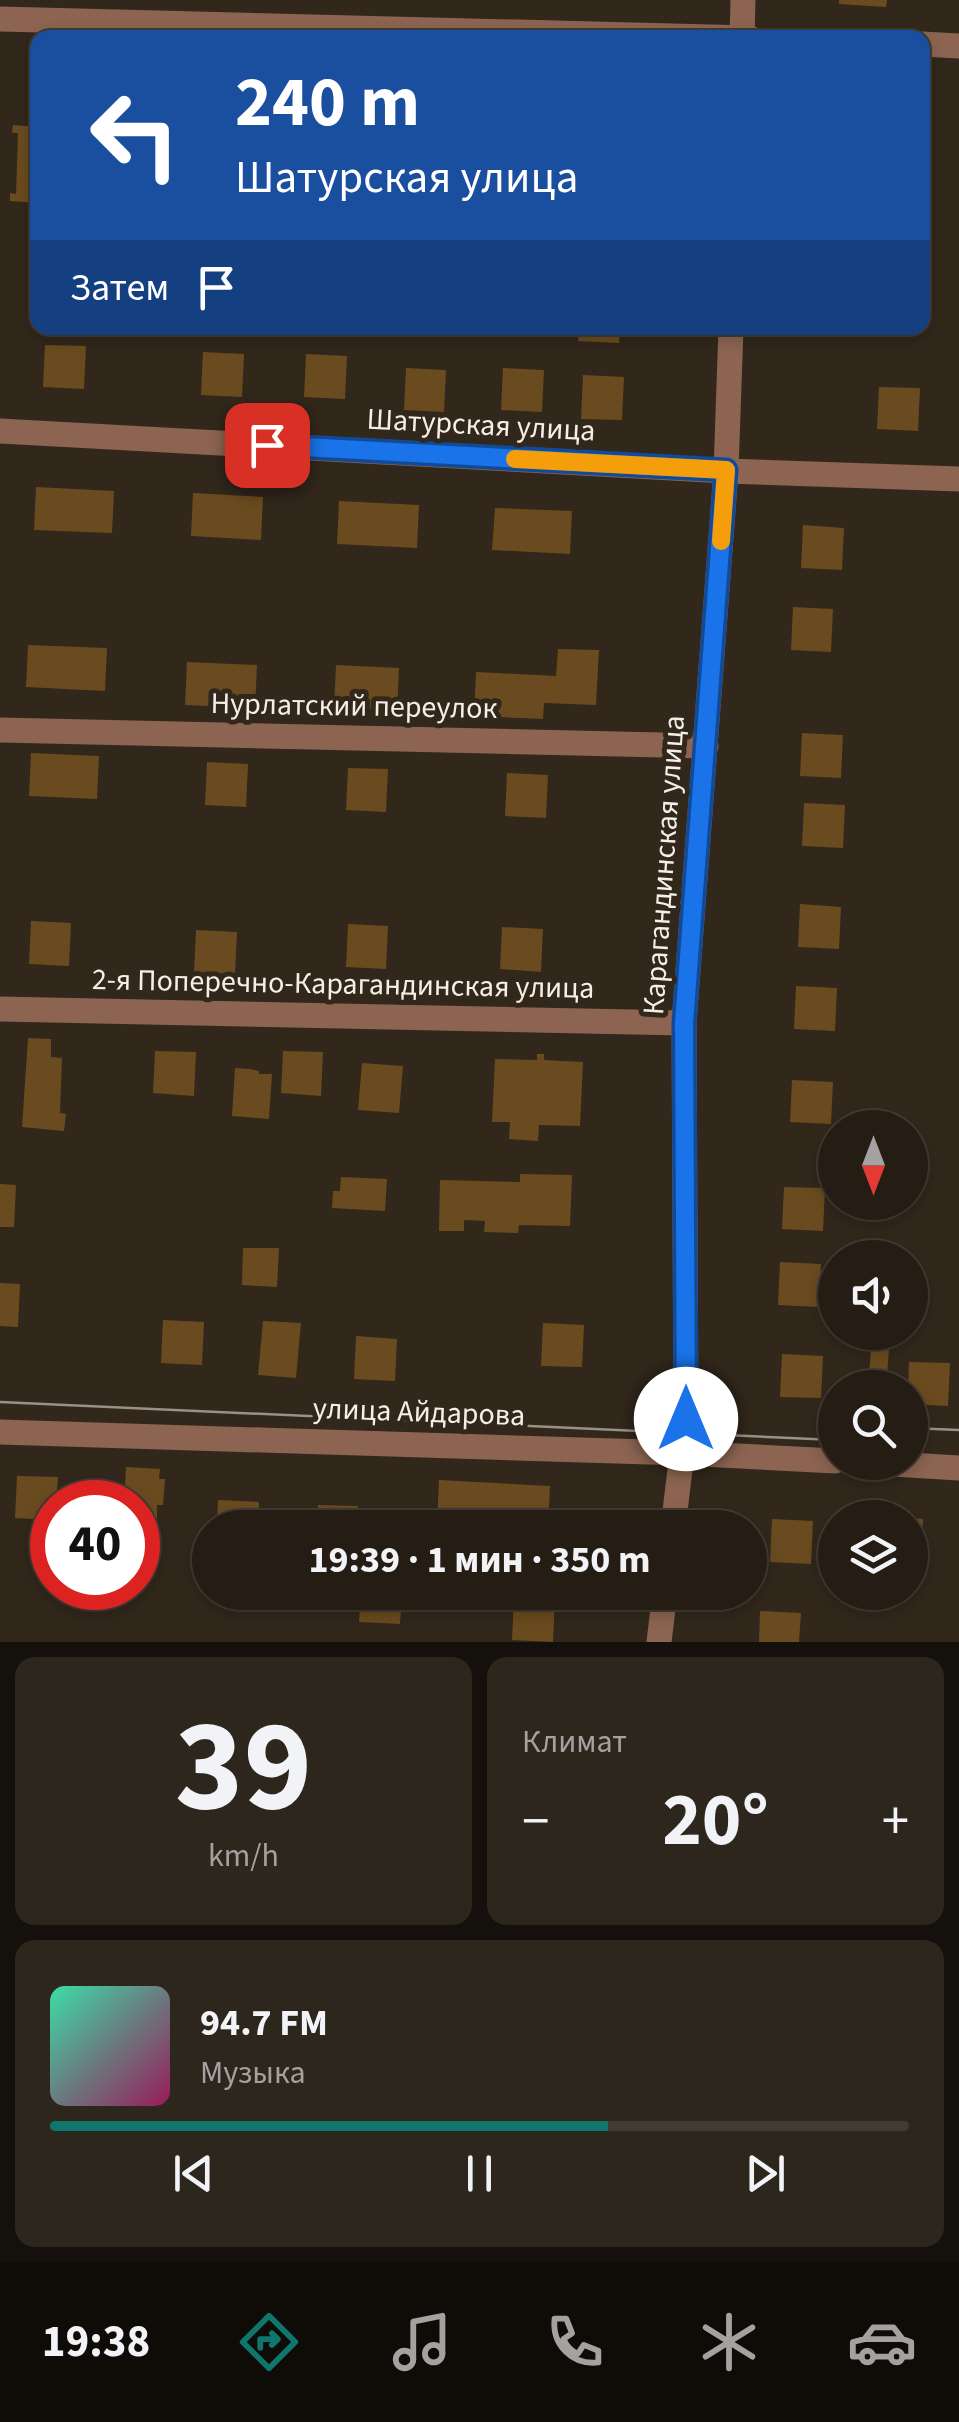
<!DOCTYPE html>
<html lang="ru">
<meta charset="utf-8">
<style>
:root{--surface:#251d14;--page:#2d261d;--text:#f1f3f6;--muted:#a3a2a0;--line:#423b34;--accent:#0f766e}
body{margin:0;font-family:"Source Sans 3",sans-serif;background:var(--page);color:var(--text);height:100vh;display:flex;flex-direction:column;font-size:38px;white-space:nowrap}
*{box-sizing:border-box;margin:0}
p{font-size:32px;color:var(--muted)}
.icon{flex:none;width:55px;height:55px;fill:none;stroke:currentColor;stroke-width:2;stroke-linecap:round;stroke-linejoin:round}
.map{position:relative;height:1642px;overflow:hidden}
.drawer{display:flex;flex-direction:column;gap:15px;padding:15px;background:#14100b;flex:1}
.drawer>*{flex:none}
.banner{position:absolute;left:30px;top:30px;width:900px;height:305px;border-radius:20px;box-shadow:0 5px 15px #0003,0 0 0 2px var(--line);background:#1a4fa0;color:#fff;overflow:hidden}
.needle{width:65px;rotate:180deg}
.tools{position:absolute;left:818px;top:1110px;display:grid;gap:20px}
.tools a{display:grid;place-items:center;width:110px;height:110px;border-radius:50%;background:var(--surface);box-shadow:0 5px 15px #0003,0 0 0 2px var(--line);font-size:50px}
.speed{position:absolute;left:30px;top:1480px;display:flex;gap:20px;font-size:50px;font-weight:700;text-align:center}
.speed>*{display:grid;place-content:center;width:130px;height:130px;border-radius:50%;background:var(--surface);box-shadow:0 5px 15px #0003,0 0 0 2px var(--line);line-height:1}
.speed .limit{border:15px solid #d22;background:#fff;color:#111}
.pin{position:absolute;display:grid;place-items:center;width:85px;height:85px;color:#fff;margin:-42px;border-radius:20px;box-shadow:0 5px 15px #0006}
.me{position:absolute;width:110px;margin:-55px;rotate:0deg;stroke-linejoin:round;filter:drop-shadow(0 0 8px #0008)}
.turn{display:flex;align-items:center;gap:35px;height:210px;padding:0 40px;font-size:45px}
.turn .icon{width:130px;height:130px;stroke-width:2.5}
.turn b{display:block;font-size:70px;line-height:85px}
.then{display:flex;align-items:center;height:95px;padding:0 40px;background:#0003;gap:20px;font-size:38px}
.big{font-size:75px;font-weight:700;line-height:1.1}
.drawer .tile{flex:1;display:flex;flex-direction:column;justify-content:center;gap:15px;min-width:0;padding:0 35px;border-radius:20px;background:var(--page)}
.drawer .dial{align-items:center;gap:0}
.dial b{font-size:130px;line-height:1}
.song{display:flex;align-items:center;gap:30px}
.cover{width:120px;height:120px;border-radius:15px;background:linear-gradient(135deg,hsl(160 70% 55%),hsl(330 70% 35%))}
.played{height:10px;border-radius:5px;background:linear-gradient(90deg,var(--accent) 65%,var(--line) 65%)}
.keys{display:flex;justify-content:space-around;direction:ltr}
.heat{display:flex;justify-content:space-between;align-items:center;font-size:55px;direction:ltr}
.drawer .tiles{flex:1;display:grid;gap:15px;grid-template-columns:1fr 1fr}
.tile:last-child{grid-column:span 2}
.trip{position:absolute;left:192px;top:1510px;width:575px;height:100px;border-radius:50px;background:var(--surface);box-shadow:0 5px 15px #0003,0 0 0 2px var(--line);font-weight:700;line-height:100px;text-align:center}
.menu{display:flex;height:160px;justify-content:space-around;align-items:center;background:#0f0c08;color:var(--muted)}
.menu .icon{width:70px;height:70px}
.menu .current{color:var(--accent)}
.menu b{font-size:45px;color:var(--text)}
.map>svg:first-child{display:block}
</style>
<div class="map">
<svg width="959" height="1642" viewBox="0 0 959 1642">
<rect width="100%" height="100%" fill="#31271b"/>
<path fill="#6a4b1f" d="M839,0H887L886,7L839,4Z
M13,125L38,127V203L10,201V193L16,194L18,133H12Z
M579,328H620L619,343L578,341Z
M45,345L86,346L84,389L43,387Z
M203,352L244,354L242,397L201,395Z
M306,354L347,356L345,399L304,397Z
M406,368L446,370L444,412L404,410Z
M503,368L544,370L542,412L501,410Z
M583,375L624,377L622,420L581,419Z
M879,387L920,388L918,431L877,429Z
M36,487L114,491L112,533L34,530Z
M193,493L263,497L261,540L191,536Z
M339,501L419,505L417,548L337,544Z
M495,508L572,511L570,554L492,550Z
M803,525L844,528L842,570L801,568Z
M793,607L833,609L831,652L791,650Z
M28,645L107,648L105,691L26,687Z
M558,649L599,650L596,705L544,703L543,719L474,716L476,672L556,676Z
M187,662L257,665L255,708L185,705Z
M336,665L399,668L397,711L334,707Z
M802,733L843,735L841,778L800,776Z
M31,753L99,756L97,799L29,796Z
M207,762L248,764L246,807L205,805Z
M348,768L388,769L386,812L346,810Z
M507,773L548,775L546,818L505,816Z
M804,803L845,805L843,848L802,846Z
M800,904L841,907L839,949L798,947Z
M31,921L71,923L69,966L29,964Z
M348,924L388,926L386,969L346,967Z
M502,927L543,929L541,972L500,969Z
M196,930L237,932L235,974L194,973Z
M796,986L837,988L835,1031L794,1029Z
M28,1038L51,1039V1057L62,1058L60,1113L66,1114L64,1131L22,1127Z
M155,1051L196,1052L194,1096L153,1093Z
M283,1051L323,1052L321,1096L281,1093Z
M537,1054H544V1060L583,1062L580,1126L539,1125L538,1141L509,1139L510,1122H492L495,1059L537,1060Z
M362,1063L403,1066L399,1113L358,1110Z
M235,1068L250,1069L259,1071V1074H272L269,1119L232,1116Z
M792,1080L833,1082L831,1124L790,1122Z
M520,1174L572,1175L570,1226L519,1225L518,1233L484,1232L485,1221L464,1220V1231H439L440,1180L520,1182Z
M341,1177L387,1179L385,1211L332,1208L333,1191H340Z
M0,1184L16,1185L14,1227H0Z
M784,1187L825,1188L823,1231L782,1229Z
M243,1248H279L277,1287L242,1285Z
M780,1262L821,1264L819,1307L778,1305Z
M0,1283L20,1284L18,1327L0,1326Z
M163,1320L204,1322L202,1365L161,1363Z
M263,1321L301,1323L296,1378L258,1375Z
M543,1323L584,1325L582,1367L541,1366Z
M356,1336L397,1339L395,1381L354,1379Z
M871,1348L889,1349L886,1388H868Z
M782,1354L823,1356L821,1398L780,1397Z
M909,1362L950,1363L948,1406L910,1404V1388H908Z
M126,1467L160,1469L159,1479H165L163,1505H157V1519H138V1502H124Z
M17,1476L58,1477L56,1502H52V1520L15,1518Z
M439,1480L550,1486L548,1528L437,1524Z
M218,1500L259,1502L258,1528H217Z
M318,1505L358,1506V1528H317Z
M910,1518L923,1519L921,1562L910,1561Z
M772,1519L813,1521L811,1564L770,1562Z
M252,1592H293L292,1612L251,1610Z
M361,1592H402L400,1624L359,1622Z
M514,1597L555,1598L553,1642L512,1640Z
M760,1611L801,1613L799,1642H759Z"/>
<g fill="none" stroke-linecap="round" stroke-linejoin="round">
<path stroke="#8c6451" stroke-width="25" d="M0,19L750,38
M742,38L743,0
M922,44L959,46
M0,431L726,471L959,479
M0,730L706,746
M0,1009L684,1023
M0,1432L682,1453L835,1461
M861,1462L959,1468
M673,1528L686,1419L684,1023L726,471L731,328
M659,1642L665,1592"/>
<path stroke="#999086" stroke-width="2.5" d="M0,1402L835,1440
M910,1428L959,1430"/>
</g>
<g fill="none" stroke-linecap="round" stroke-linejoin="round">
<g stroke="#114b97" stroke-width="25">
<path id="route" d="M267,445L726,470L684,1023L686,1419"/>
</g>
<use href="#route" stroke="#1a73e8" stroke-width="18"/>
<path stroke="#f59e0b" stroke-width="18" d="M515,459L726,470L721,541"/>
</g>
<g text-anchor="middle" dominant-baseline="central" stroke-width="10" stroke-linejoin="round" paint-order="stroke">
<g font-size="30" fill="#f6efe7" stroke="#31271b">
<text transform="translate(481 425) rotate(3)">Шатурская улица</text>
<text transform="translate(354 706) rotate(1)">Нурлатский переулок</text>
<text transform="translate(664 865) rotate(-86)">Карагандинская улица</text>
<text transform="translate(343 984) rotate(1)">2-я Поперечно-Карагандинская улица</text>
<text transform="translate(419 1412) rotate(2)">улица Айдарова</text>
</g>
</g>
</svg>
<div class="tools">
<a><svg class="needle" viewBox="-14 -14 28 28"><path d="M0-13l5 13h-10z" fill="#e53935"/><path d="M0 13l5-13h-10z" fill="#a3a2a0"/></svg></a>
<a><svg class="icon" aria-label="sound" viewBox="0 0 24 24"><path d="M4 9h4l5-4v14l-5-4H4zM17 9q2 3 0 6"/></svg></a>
<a><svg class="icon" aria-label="search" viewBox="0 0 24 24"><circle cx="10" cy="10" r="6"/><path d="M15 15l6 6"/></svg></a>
<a><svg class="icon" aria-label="layers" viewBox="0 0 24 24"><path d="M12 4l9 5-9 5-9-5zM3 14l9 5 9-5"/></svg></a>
</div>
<div class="speed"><div class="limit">40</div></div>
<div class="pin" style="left:267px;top:445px;background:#d93025"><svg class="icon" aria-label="arrive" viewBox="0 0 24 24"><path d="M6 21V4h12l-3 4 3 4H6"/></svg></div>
<svg class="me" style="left:686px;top:1419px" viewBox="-20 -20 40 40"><circle r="19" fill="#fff"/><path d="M0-13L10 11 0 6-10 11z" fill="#1a73e8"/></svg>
<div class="trip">19:39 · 1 мин · 350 m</div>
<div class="banner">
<div class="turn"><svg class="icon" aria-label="left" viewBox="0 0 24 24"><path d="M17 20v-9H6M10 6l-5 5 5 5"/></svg><div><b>240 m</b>Шатурская улица</div></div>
<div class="then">Затем<svg class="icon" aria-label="arrive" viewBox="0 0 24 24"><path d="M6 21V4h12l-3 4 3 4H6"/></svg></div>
</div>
</div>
<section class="drawer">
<div class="tiles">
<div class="tile dial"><b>39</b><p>km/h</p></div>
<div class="tile"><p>Климат</p>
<div class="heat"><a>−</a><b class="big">20°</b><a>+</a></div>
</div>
<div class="tile">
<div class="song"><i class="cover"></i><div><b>94.7 FM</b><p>Музыка</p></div></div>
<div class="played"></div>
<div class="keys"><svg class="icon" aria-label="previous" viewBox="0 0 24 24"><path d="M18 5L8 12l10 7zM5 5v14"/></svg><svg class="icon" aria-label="pause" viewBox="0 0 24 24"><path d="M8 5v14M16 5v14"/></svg><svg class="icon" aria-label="next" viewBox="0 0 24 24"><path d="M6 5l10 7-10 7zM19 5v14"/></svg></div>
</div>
</div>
</section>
<nav class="menu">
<b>19:38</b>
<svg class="icon current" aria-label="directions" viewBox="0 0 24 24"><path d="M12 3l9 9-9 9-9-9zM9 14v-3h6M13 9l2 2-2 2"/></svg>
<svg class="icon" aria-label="music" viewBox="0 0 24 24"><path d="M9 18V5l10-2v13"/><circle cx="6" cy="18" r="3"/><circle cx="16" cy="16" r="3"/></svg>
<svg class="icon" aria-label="phone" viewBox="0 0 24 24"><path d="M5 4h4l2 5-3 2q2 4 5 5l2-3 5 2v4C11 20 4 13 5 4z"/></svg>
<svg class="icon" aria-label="climate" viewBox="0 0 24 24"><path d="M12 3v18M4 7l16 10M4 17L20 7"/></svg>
<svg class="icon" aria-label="car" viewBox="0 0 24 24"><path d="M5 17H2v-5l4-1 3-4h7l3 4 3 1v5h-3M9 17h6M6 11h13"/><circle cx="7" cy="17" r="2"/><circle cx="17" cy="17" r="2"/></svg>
</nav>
